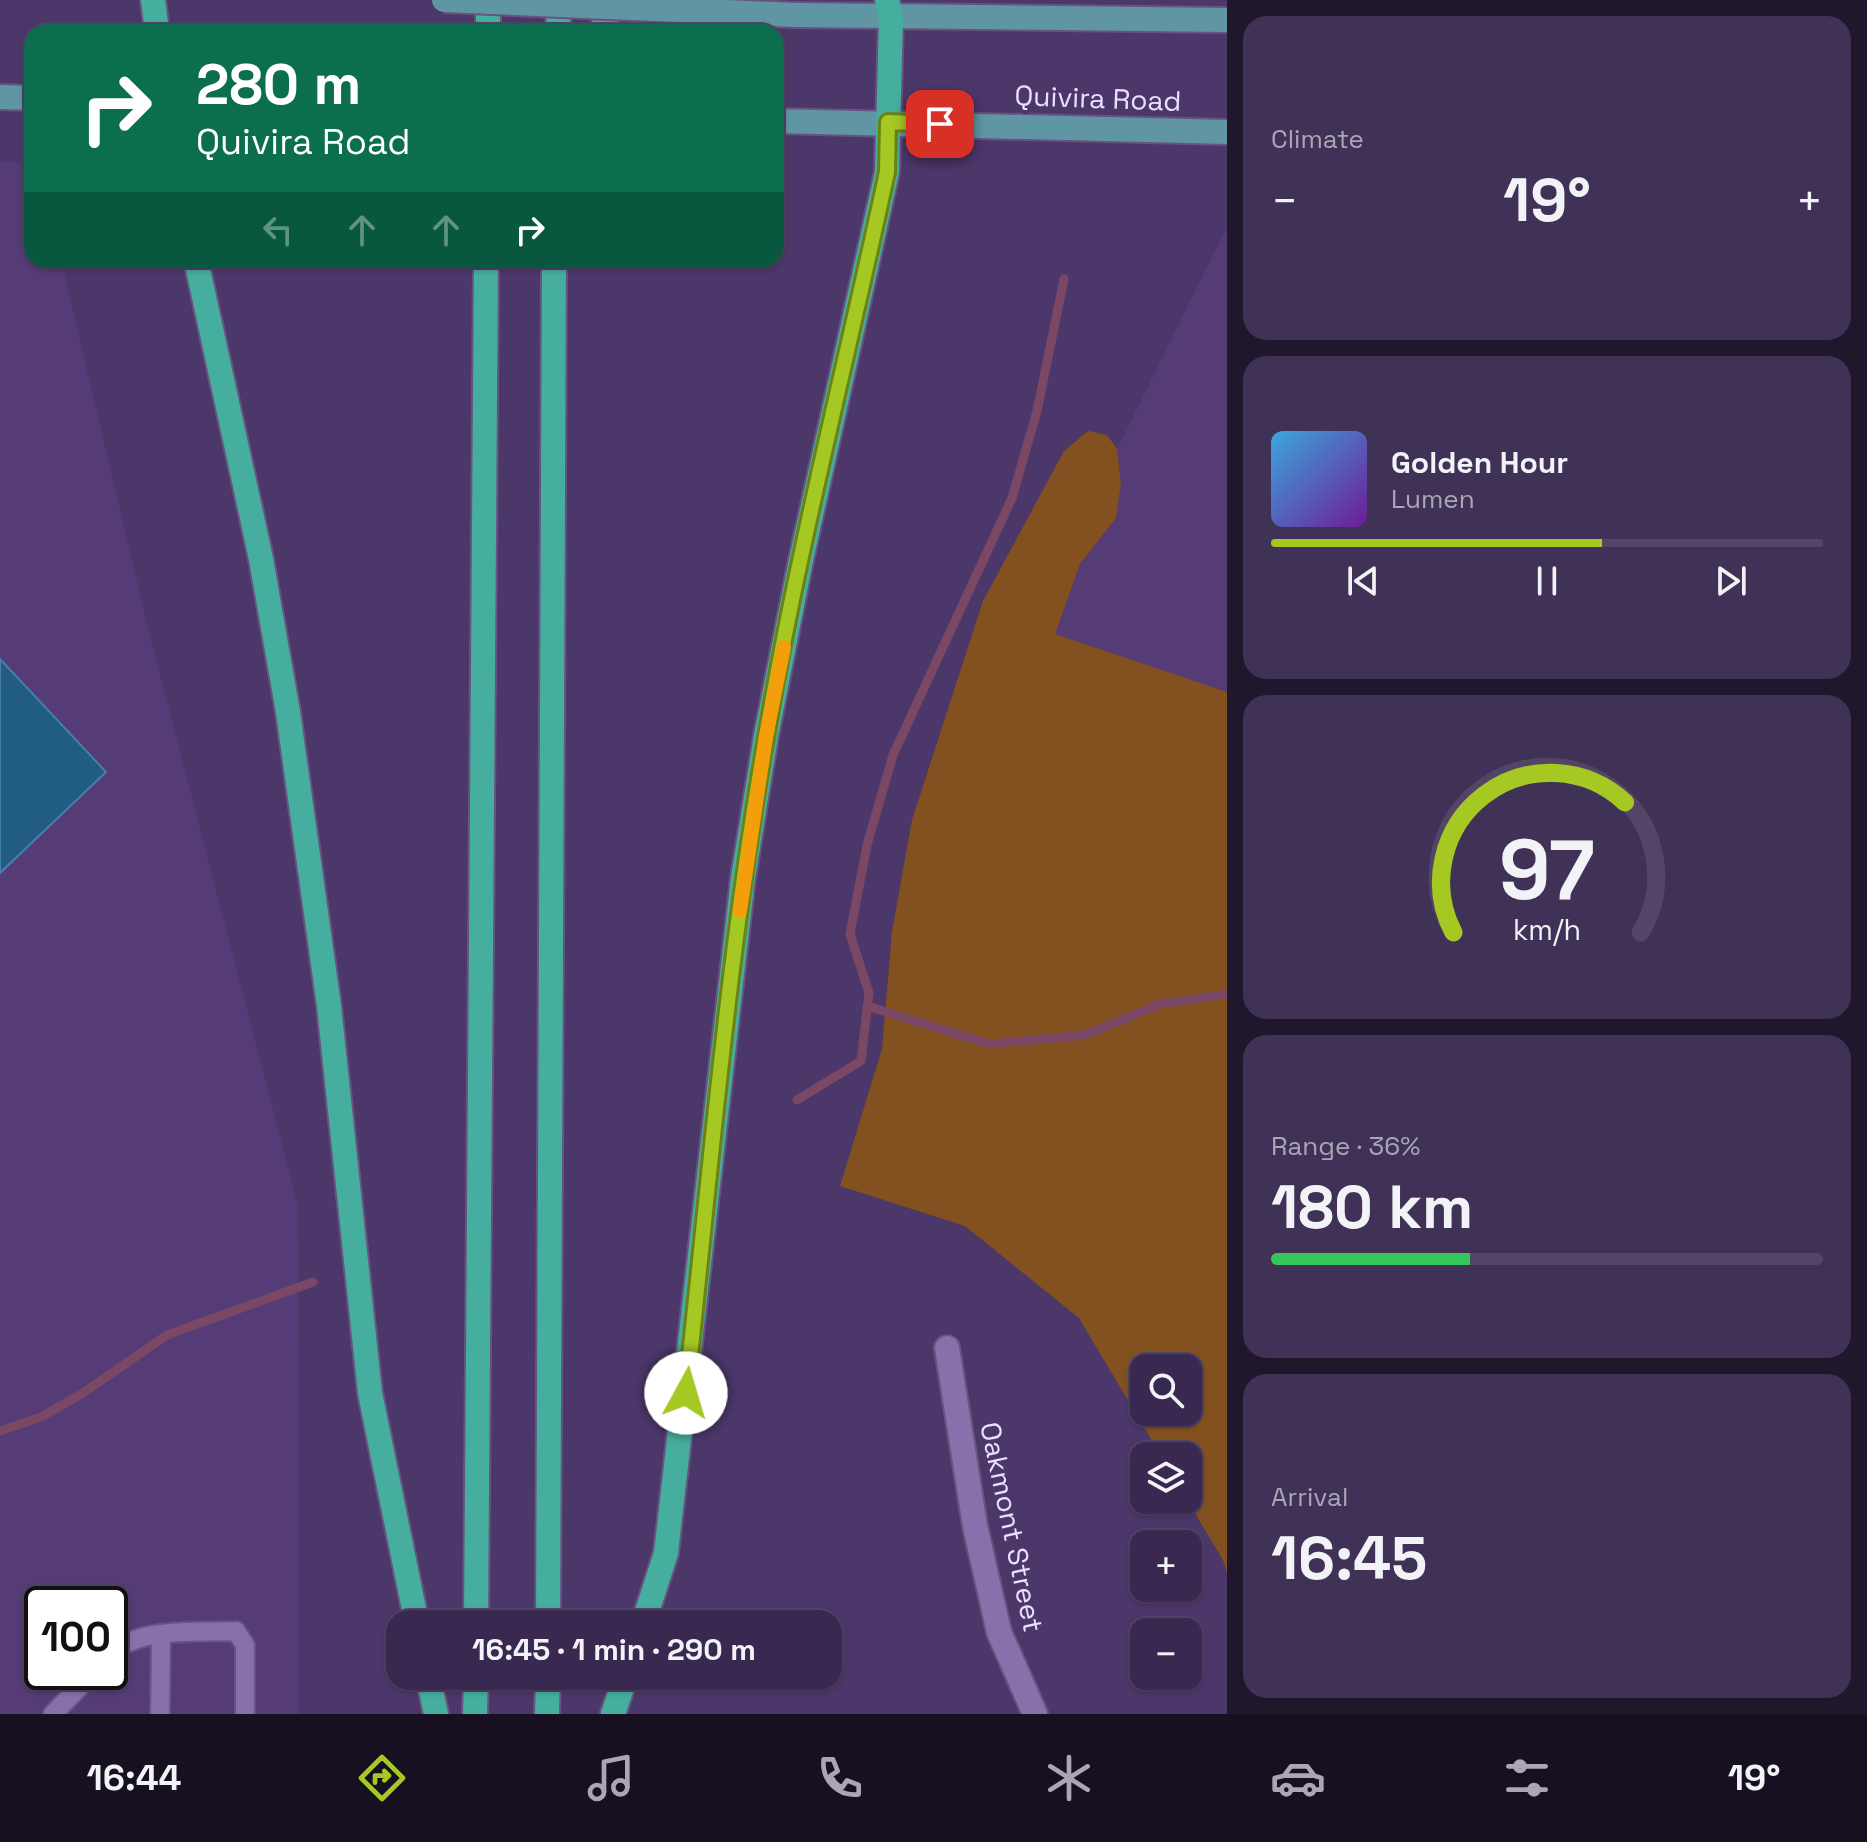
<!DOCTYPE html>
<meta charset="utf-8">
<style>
:root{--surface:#392950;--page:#403157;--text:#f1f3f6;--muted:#aba6b7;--line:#534567;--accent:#a5c823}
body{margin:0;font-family:"Space Grotesk",sans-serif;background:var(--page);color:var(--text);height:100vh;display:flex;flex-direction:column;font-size:30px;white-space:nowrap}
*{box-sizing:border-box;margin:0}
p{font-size:26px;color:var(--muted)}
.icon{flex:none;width:44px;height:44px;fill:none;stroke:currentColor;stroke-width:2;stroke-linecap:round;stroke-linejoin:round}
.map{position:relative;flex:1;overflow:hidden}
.sheet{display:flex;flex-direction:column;gap:16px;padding:16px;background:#1f172c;width:640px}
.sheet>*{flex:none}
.guide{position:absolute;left:24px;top:24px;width:760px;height:244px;border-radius:24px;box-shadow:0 2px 6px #0004,0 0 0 2px var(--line);background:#0b6e4f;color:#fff;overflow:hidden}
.controls{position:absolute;left:1130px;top:1354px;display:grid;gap:16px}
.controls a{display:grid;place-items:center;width:72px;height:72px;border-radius:16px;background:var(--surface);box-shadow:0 2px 6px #0004,0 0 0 2px var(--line);font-size:40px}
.speed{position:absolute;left:24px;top:1586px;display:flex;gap:16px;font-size:40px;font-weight:700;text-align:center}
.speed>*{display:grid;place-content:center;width:104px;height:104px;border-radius:50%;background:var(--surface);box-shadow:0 2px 6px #0004,0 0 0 2px var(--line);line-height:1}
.speed .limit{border:4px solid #111;border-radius:12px;background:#fff;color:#111}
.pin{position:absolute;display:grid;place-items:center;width:68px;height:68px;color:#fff;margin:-34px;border-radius:16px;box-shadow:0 4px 12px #0006}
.me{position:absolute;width:88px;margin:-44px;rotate:6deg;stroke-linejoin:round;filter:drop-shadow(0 0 6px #0008)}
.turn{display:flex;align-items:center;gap:28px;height:168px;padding:0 40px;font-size:36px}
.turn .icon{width:104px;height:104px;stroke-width:2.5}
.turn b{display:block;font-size:56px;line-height:68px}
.lanes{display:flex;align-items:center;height:76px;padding:0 40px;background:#0003;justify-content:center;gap:40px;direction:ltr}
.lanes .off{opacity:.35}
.big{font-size:60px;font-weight:800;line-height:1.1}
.sheet .widget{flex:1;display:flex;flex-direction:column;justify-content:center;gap:12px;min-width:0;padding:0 28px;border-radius:24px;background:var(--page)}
.sheet .dial{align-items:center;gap:0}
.dial svg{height:208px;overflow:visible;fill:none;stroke:var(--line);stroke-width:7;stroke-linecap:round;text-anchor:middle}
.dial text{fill:var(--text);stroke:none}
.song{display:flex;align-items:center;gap:24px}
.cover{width:96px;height:96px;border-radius:12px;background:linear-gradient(135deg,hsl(200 70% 55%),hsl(280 70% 35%))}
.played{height:8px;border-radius:4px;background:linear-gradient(90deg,var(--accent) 60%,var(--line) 60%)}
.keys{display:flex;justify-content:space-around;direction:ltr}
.heat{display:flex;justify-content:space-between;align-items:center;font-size:44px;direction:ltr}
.charge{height:12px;border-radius:6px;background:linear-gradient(90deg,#34c759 36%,var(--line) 0)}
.trip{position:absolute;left:386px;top:1610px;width:456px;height:80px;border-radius:24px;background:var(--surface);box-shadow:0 2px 6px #0004,0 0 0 2px var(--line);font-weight:800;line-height:80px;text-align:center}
.tabs{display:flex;height:128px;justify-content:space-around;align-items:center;background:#171020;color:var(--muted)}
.tabs .icon{width:56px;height:56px}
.tabs .current{color:var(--accent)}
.tabs b{font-size:36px;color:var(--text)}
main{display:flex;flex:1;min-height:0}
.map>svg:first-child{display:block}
</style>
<main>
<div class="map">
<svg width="1227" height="1714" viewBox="0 0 1227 1714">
<rect width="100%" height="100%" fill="#4c376a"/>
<path fill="#553c76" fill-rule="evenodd" d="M0,161L32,164V260H61L149,632L298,1206L299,1714H0ZM42,1604H110V1672H42Z
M1227,227V692L1055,634L1080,564L1116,518L1121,483L1117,449Z"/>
<path fill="#835120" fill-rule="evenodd" d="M1088,431L1107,435L1117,449L1121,483L1116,518L1080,564L1055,634L1227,692V1573L1223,1560L1187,1500L1188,1456H1161L1079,1318L965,1226L840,1186L882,1049L892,932L912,820L983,601L1064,451ZM1144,1368H1188V1412H1144Z"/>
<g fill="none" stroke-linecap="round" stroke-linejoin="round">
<path stroke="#7a4865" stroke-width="9" d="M867,1006L989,1044L1085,1035L1160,1004L1227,994
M797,1100L861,1061L869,993L850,934L867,845L893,755L1012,498L1037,411L1064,279
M0,1431L41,1417L83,1393L167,1335L313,1282"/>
</g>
<path fill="#215c83" stroke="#467fa9" stroke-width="2" d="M0,659L106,772L0,873Z"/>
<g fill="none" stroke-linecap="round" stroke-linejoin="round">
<g stroke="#66537f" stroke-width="22">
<path id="lane" d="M110,1655C138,1626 198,1633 236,1631L245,1645V1714
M53,1714L94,1672
M160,1714L161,1635"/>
</g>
<g stroke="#66537f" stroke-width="28">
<path id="street" d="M947,1348L975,1526L999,1632L1035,1714"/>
</g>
<g stroke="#66537f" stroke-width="28">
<path id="primary" d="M796,15L1227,20
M0,97L32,98
M776,121L1227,132"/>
</g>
<g stroke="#66537f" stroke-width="28">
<path id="highway" d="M153,0L157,32
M488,32V0
M558,32L559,0
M601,32L613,0
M196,260L261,559L288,712L329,1006L370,1393L417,1624
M476,1624L486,260
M548,1624L554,260
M643,1624L666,1553L743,878L766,736L801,560L887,172L891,17L887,0
M428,1676L436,1714
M475,1714L476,1676
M547,1714L548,1676
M613,1714L626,1676"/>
</g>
<use href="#lane" stroke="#8771aa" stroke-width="18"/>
<use href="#street" stroke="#8771aa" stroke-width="24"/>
<use href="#primary" stroke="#6096a3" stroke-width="24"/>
<use href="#highway" stroke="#46ae9f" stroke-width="24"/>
<g stroke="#66537f" stroke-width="28" stroke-linecap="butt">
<path id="primary-bridge" d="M444,0L796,15"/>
</g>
<use href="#primary-bridge" stroke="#6096a3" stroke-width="24"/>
</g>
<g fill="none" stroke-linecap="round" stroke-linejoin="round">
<g stroke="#6b8217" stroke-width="20">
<path id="route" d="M686,1393C710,1175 728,954 766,738C798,548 847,360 887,172L888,122L940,124"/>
</g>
<use href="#route" stroke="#a5c823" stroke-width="14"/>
<path stroke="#f59e0b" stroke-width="14" d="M740,911L766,736L784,647"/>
</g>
<g text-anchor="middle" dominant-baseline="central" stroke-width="8" stroke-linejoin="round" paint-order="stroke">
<g font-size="28" fill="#eadffe" stroke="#4c376a">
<text transform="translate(1098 98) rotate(2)">Quivira Road</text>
<text transform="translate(1012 1527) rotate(78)">Oakmont Street</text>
</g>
</g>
</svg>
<div class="controls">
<a><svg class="icon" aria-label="search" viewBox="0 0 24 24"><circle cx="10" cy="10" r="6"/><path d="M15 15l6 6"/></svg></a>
<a><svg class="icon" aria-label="layers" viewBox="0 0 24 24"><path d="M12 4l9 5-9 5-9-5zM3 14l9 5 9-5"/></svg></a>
<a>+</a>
<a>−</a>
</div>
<div class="speed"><div class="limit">100</div></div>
<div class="pin" style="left:940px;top:124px;background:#d93025"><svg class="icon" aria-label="arrive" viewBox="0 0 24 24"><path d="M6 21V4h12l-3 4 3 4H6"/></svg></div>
<svg class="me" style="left:686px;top:1393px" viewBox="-20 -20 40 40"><circle r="19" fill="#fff"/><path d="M0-13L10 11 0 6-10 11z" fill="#a5c823"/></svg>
<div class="trip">16:45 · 1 min · 290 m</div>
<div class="guide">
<div class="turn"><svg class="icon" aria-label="right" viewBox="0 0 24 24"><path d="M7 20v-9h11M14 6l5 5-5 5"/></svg><div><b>280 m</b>Quivira Road</div></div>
<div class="lanes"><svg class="icon off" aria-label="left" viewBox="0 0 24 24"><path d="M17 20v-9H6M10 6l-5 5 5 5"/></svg><svg class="icon off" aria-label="ahead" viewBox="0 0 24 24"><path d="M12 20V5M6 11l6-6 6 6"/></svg><svg class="icon off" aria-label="ahead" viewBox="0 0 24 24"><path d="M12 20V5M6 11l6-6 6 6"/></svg><svg class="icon" aria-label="right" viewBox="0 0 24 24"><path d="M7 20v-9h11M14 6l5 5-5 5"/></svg></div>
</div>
</div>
<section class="sheet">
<div class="widget"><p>Climate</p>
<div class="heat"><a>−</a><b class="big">19°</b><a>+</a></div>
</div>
<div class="widget">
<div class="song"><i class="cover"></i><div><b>Golden Hour</b><p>Lumen</p></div></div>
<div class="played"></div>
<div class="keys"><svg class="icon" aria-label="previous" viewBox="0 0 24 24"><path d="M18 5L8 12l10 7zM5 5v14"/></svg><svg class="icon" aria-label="pause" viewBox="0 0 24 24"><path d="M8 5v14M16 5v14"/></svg><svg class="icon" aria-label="next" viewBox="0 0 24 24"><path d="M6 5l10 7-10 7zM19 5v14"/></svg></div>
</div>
<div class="widget dial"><svg viewBox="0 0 100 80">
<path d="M14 69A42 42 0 1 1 86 69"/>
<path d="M14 69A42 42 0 0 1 80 19" stroke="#a5c823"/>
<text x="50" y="56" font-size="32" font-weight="700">97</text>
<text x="50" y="72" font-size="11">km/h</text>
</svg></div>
<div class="widget"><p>Range · 36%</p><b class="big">180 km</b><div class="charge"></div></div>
<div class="widget"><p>Arrival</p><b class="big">16:45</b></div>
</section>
</main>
<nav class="tabs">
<b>16:44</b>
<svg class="icon current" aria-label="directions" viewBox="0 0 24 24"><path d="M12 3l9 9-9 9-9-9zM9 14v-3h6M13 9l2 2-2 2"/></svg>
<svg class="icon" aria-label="music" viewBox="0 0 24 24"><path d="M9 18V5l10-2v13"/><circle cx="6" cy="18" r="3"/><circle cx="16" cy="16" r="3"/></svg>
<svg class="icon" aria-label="phone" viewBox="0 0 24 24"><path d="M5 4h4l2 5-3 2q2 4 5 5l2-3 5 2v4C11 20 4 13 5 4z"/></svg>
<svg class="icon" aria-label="climate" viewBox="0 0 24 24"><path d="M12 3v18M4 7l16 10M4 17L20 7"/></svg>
<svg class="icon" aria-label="car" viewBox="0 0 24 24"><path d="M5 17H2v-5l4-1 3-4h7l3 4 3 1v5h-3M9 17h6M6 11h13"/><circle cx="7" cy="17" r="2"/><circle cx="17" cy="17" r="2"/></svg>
<svg class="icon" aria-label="filters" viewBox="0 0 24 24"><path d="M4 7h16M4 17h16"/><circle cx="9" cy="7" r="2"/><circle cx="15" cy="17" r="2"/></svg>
<b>19°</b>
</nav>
